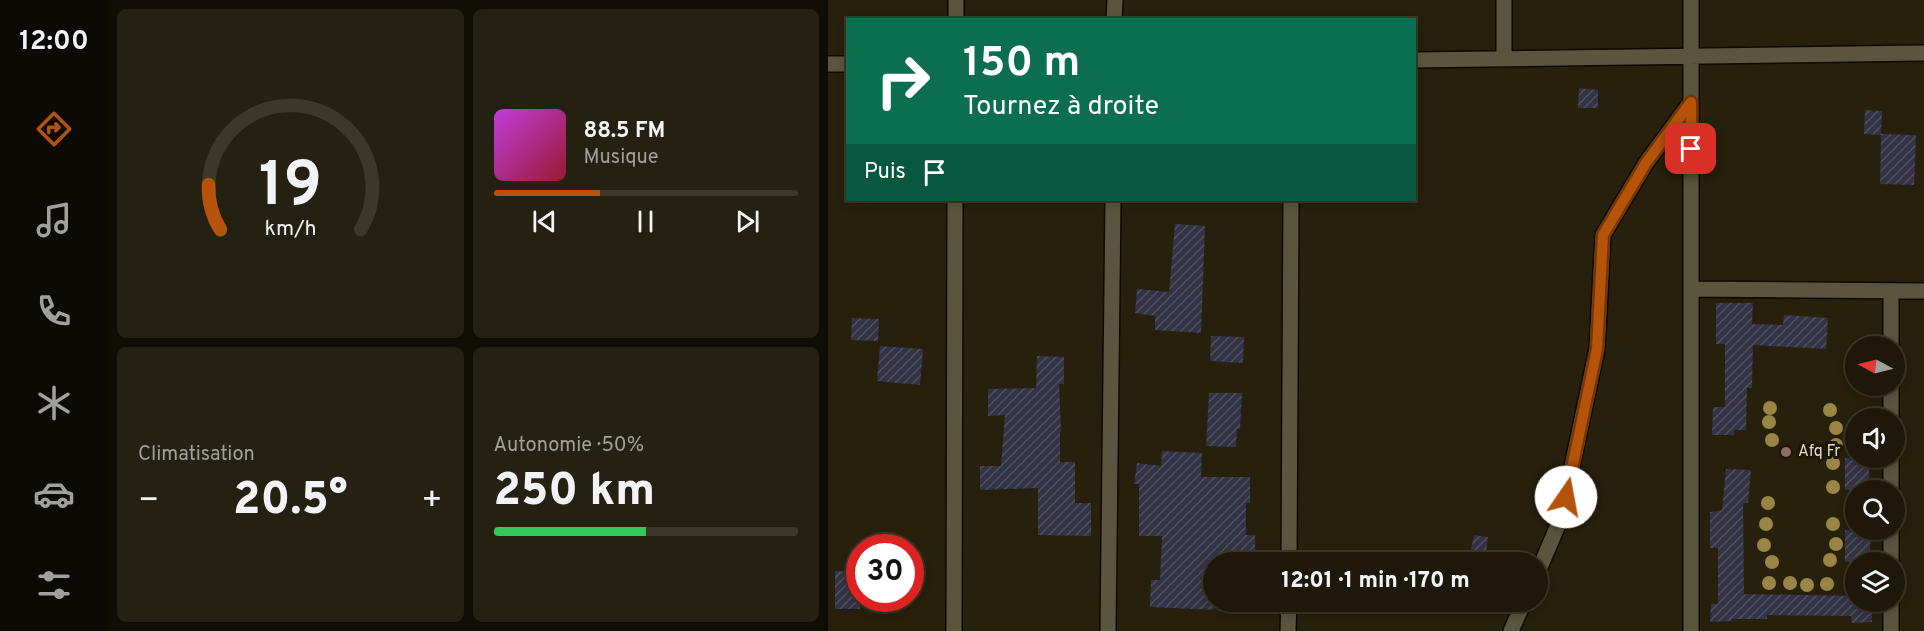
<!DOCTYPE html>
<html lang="fr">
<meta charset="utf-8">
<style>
:root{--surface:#1d1809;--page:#252112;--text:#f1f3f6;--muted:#a0a09c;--line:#3b372a;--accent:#b45309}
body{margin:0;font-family:Overpass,sans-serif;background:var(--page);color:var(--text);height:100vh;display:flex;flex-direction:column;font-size:22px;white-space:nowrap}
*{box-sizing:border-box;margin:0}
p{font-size:20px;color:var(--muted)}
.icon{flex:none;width:33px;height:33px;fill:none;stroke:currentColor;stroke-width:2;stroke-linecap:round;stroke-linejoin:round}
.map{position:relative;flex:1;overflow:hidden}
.side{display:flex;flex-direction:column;gap:9px;padding:9px;background:#100d05;width:720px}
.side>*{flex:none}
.banner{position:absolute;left:18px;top:18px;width:570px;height:183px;border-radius:0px;box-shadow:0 3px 9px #0003,0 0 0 2px var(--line);background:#0b6e4f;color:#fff;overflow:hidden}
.needle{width:39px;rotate:277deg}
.controls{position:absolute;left:1017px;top:336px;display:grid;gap:12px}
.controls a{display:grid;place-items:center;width:60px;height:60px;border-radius:50%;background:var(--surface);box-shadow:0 3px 9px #0003,0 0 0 2px var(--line);font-size:30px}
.speed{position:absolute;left:18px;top:534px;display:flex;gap:12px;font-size:30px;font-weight:700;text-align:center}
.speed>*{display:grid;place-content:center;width:78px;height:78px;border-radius:50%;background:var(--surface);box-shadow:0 3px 9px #0003,0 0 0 2px var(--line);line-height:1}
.speed .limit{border:9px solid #d22;background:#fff;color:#111}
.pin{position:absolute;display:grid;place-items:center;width:51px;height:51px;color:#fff;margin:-26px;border-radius:12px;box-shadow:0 3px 9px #0006}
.me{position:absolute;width:66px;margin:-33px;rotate:12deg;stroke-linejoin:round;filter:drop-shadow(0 0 4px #0008)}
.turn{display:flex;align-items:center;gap:21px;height:126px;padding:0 18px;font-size:27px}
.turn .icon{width:78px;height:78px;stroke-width:2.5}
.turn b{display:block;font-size:42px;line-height:51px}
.then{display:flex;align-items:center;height:57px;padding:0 18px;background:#0003;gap:12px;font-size:22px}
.big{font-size:45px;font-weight:800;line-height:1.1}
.side .card{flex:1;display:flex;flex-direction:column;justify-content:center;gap:9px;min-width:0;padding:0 21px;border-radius:9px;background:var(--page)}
.side .dial{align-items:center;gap:0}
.dial svg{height:156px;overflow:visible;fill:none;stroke:var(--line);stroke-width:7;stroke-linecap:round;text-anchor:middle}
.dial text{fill:var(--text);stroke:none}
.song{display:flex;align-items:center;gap:18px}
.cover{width:72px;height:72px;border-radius:9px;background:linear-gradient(135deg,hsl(290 70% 55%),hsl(350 70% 35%))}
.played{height:6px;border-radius:3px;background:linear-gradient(90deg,var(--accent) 35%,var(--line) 35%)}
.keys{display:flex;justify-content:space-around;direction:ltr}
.heat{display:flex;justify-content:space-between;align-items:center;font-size:33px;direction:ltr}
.charge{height:9px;border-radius:4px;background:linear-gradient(90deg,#34c759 50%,var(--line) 0)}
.side .tiles{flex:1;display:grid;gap:9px;grid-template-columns:repeat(2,1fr)}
.trip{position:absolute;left:375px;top:552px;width:345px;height:60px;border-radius:30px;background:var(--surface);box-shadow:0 3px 9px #0003,0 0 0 2px var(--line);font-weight:800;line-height:60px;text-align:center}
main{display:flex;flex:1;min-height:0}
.menu{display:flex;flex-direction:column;width:108px;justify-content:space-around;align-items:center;background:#0c0a04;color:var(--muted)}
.menu .icon{width:42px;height:42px}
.menu .current{color:var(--accent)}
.menu b{font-size:27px;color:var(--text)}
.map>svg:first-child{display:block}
</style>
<main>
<nav class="menu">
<b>12:00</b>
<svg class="icon current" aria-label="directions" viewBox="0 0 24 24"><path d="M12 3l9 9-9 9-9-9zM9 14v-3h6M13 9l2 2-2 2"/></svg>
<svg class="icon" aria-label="music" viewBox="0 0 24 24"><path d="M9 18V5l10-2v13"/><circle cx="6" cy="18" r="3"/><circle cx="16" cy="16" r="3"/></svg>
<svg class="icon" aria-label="phone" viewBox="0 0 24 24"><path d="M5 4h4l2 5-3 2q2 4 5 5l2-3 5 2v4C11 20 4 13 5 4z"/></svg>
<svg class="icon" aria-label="climate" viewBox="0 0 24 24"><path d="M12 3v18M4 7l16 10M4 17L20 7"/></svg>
<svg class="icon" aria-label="car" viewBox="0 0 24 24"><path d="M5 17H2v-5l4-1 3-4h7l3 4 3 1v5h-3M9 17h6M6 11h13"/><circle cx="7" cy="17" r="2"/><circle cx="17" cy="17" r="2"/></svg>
<svg class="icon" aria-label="filters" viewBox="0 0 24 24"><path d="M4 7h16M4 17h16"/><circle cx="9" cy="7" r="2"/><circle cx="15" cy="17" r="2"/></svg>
</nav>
<section class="side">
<div class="tiles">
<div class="card dial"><svg viewBox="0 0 100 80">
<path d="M14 69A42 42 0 1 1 86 69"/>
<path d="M14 69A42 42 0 0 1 8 46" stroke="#b45309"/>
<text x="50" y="56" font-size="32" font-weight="700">19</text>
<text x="50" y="72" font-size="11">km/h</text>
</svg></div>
<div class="card">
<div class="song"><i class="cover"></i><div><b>88.5 FM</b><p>Musique</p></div></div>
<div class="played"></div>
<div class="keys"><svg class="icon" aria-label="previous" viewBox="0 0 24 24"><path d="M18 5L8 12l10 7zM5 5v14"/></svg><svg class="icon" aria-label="pause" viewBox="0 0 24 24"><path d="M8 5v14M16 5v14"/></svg><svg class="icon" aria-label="next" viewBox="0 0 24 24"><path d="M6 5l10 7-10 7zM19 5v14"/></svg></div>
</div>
<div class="card"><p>Climatisation</p>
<div class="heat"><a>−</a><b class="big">20.5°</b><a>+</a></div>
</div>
<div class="card"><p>Autonomie · 50%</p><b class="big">250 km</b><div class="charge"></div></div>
</div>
</section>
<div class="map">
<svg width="1096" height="631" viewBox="0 0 1096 631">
<defs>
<pattern id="building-hatch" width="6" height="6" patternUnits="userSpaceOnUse" patternTransform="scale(1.5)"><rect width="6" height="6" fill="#333346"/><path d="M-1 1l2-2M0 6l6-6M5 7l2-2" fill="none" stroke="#505060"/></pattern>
</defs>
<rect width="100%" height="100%" fill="#27200c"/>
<path fill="url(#building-hatch)" d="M751,88L770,90V108H750Z
M1037,110L1054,111L1053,134L1088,135L1086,185L1052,184L1053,135L1036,134Z
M347,224L377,226L373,333L327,330V316L307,313L309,289L341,292Z
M888,303H925L924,324L955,325L956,315L1000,318L998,349L925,345L924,388H919L918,430H906V435H884L885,407H897V344H888Z
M24,318L51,319L50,341L23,340Z
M383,336L416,337L415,363L382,361Z
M52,346L95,349L92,385L49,381Z
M209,356L236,357V384H231L233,432H232V462H247V503H263V536L210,535V488L152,490V466H173L177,415L160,416V389L208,388Z
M381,393H414L412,429H409L408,447L378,446Z
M334,451L374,453L373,477H422V503H418V535H427V561H386V610L322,607L323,580H332L334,536H311V484H306L309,463L333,466Z
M1017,458H1041V490H1017Z
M898,469L923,470L920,503H915L916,594L1028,596V606H1044V622L1024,623L1023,616L939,615V619H904V621L882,622L883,604H890V548H882V512L894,510Z
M1017,530H1042V562H1017Z
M646,535L660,537L658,552L643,550Z
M7,571H32V609H7Z"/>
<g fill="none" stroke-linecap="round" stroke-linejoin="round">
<g stroke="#0f0900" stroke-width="18">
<path id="street" d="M863,0V631
M128,20V0
M286,20L287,0
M676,57V0
M586,60L1096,53
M0,64H20
M863,289L1096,291
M1063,346V291
M1063,418V386
M1063,490V458
M461,562L463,200
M1063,562V530
M710,572L733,518L769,349L775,235L818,163L863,102
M126,631L127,200
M280,631L285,200
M460,631L461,602
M683,631L696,602
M1063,631V602"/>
</g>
<use href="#street" stroke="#5b543e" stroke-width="15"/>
</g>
<g fill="#998546">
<circle cx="942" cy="408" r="7"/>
<circle cx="1002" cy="410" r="7"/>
<circle cx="941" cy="422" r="7"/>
<circle cx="1008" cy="428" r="7"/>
<circle cx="944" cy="440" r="7"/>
<circle cx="1008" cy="445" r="7"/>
<circle cx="1005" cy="463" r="7"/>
<circle cx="1005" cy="487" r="7"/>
<circle cx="940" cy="503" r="7"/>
<circle cx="938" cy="524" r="7"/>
<circle cx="1005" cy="524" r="7"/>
<circle cx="1008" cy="544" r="7"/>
<circle cx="936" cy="545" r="7"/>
<circle cx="1002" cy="560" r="7"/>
<circle cx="944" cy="562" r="7"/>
<circle cx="941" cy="583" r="7"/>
<circle cx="962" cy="583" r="7"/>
<circle cx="999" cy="584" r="7"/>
<circle cx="979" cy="585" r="7"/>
</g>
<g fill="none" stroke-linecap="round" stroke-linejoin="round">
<g stroke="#753606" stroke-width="15">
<path id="route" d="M738,497L769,349L775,235L818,163L863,102V149"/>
</g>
<use href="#route" stroke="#b45309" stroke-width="10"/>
</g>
<circle fill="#8d6e63" stroke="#1d1704" stroke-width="2" cx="958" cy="452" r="6"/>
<g text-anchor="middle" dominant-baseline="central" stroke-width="6" stroke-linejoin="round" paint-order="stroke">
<g font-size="16" fill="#dedace" stroke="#1d1704" text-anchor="start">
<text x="970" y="452">Afq Fr</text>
</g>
</g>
</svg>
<div class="controls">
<a><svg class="needle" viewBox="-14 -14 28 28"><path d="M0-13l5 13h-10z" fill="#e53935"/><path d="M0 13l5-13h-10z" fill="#a0a09c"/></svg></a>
<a><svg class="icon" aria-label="sound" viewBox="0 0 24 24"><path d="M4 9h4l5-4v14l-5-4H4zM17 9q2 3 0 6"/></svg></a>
<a><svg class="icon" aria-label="search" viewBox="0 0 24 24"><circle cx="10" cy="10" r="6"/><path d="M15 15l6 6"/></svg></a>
<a><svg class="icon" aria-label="layers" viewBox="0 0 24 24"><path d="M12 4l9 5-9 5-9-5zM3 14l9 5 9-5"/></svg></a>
</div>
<div class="speed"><div class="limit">30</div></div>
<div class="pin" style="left:863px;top:149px;background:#d93025"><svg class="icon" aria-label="arrive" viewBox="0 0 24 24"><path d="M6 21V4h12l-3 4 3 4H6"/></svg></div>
<svg class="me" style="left:738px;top:497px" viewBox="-20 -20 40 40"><circle r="19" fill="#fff"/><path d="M0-13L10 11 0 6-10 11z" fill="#b45309"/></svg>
<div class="trip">12:01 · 1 min · 170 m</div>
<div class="banner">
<div class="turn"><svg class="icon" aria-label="right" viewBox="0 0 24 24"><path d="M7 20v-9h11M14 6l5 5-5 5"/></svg><div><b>150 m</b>Tournez à droite</div></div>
<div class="then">Puis<svg class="icon" aria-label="arrive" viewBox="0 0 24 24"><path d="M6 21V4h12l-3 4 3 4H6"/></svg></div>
</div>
</div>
</main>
